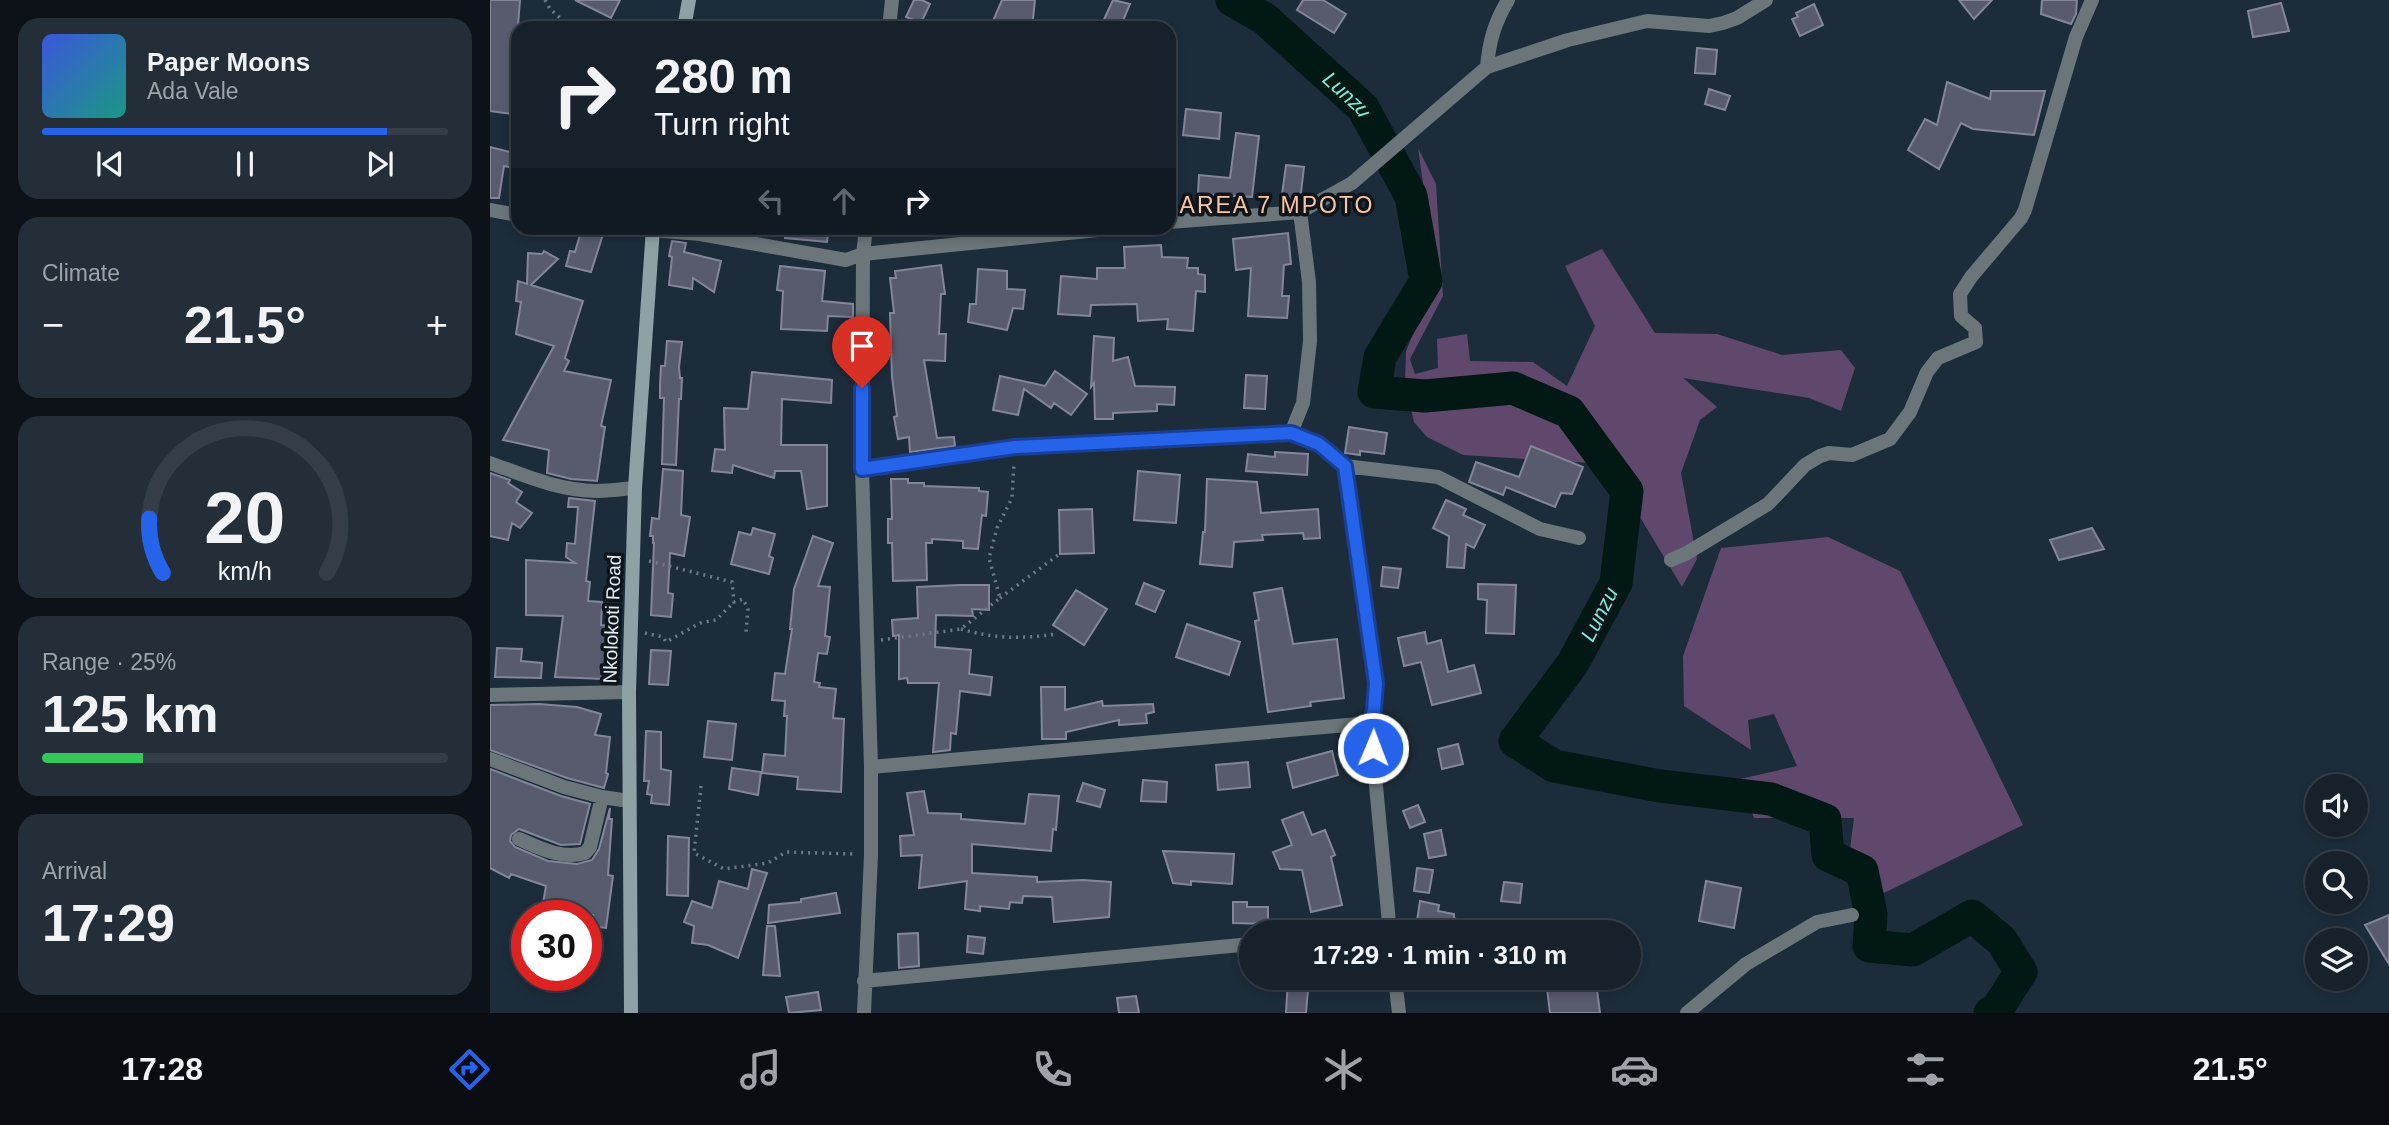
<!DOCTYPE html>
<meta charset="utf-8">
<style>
:root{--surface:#16212c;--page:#232e38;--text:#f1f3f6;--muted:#9ea3a9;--line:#353e48;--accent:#2563eb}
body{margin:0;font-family:Helvetica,sans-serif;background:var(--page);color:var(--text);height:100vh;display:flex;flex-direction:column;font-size:26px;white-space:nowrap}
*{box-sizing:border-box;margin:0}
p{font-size:23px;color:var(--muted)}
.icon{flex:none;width:38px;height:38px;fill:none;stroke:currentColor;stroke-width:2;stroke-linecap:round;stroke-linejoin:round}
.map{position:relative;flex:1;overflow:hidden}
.panel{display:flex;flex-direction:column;gap:18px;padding:18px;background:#0c1218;width:490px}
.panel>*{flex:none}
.guide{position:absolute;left:21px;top:21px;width:665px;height:214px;border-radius:21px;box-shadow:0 4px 10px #0003,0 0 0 2px var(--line);background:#16212c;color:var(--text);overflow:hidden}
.tools{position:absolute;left:1815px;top:774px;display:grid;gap:14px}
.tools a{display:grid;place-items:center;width:63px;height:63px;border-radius:50%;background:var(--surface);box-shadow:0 4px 10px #0003,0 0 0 2px var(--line);font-size:35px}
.speed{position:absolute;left:21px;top:900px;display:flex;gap:14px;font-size:35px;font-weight:700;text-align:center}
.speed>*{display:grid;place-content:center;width:91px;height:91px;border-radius:50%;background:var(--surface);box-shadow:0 4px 10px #0003,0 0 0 2px var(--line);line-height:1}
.speed .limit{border:10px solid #d22;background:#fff;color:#111}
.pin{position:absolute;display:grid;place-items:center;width:60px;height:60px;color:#fff;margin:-72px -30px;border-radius:50% 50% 50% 0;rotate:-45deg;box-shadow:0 0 7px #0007}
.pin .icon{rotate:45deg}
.me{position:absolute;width:77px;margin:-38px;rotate:1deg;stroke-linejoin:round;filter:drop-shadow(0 0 5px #0008)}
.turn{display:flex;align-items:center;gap:24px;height:147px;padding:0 28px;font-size:32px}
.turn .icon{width:91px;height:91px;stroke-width:2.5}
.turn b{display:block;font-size:49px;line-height:60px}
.lanes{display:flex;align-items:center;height:66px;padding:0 28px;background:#0003;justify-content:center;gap:35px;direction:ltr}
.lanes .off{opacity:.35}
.big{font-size:52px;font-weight:700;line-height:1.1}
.panel .card{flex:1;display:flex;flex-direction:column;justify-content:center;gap:10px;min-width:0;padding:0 24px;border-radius:21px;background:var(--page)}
.panel .dial{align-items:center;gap:0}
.dial svg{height:182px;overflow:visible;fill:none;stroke:var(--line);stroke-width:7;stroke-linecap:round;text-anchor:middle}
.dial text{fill:var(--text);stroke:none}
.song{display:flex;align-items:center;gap:21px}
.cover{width:84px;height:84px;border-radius:10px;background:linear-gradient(135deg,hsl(230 70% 55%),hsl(170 70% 35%))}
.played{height:7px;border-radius:4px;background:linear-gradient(90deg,var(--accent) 85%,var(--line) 85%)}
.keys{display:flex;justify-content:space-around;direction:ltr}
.heat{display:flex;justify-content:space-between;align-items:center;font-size:38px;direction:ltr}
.charge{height:10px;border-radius:5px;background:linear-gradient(90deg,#34c759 25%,var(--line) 0)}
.trip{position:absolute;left:749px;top:920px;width:402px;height:70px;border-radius:35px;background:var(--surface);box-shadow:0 4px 10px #0003,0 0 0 2px var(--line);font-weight:700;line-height:70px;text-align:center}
.menu{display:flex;height:112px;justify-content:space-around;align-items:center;background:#090d12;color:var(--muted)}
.menu .icon{width:49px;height:49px}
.menu .on{color:var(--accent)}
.menu b{font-size:32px;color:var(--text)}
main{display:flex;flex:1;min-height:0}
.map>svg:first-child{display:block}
</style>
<main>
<section class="panel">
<div class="card">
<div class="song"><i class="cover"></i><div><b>Paper Moons</b><p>Ada Vale</p></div></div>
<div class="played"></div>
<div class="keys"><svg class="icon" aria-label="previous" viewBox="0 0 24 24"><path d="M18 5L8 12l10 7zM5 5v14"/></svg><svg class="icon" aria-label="pause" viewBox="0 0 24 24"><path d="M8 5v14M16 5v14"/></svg><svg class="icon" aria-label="next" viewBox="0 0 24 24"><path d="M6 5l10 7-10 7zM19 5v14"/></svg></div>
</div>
<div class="card"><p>Climate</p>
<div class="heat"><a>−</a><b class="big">21.5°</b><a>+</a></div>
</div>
<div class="card dial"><svg viewBox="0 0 100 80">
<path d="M14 69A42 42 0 1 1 86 69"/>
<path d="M14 69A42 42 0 0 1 8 45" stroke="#2563eb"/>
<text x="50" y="56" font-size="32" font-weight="700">20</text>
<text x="50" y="72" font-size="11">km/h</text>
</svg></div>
<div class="card"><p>Range · 25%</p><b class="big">125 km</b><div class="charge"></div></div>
<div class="card"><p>Arrival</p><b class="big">17:29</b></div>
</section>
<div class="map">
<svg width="1899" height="1013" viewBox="0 0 1899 1013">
<rect width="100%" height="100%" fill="#1d2c3a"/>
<path fill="#5f486c" d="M928,148L946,184L953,296L920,359L925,374L948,368L947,339L977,334L980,361L1043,362L1077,386L1105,326L1075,266L1112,249L1165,333L1227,334L1292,355L1351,350L1365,368L1351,411L1319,398L1193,378L1227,407L1210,420L1191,473L1207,559L1192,587L1118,464L973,455L937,437L924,422L915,383L916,351L941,292L938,219Z
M1338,537L1410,571L1533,825L1394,893L1358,865L1364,818H1264L1250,779L1307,766L1284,714L1258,720L1261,750L1194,706L1193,656L1231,548Z"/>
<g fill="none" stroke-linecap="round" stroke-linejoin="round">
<path stroke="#021814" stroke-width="33" id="s1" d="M742,0L775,19L873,108L921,196L936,281L890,357L884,392L935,396L1023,388L1079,412L1137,491L1126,583L1083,663L1025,741L1064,766L1170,786L1281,799L1335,820L1338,855L1372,871L1381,914L1379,946L1423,950L1482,916L1512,941L1531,972L1505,1012L1500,1013"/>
</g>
<path fill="#585a6e" stroke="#83869b" stroke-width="2" d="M0,0H30L21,114L0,111Z
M85,0H130L121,18Z
M424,0H432L440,4L431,23L416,17Z
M512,0H545L542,28H500Z
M623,0L640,4L630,28H610Z
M813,0H833L856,14L844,33L807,10Z
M1469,0H1502L1484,19Z
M1552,0H1587L1586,14L1581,24L1551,14Z
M1791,3L1799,31L1763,37L1758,11Z
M1324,4L1333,25L1310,36L1302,19L1308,17L1306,13Z
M1207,48L1227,50L1225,74L1205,73Z
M1457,82L1500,99L1501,91H1555L1544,135L1483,129L1471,123L1449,169L1418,150L1435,119L1447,125Z
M1219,89L1240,96L1235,110L1215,104Z
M696,109L731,113L729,139L693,135Z
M746,133L769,136L762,197L708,194L709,175L740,178Z
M0,147L28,154V169L14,166L9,198H0Z
M796,165L814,167L810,201L807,203L791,202Z
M92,228L114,231L101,272L76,266L80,251L85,252Z
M295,228H339L337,242L295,238Z
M798,233L801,264L794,265L792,296H799L797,318L758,316L761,268L746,270L743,239Z
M182,241L196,243L194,252L231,261L224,292L203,278L202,289L179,285L182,257L179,256Z
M671,245L672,257L698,258L697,268H708V274L715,275V292L706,291L703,331L677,329L678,319L648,321L647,304L601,305L600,316L568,314L571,276L607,279V268H635L634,247Z
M54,251L68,259L41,285L93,301L75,358L79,361L74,371L121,380L111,426L115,427L107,481L81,479L57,473L59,450L13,440L64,346L26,334L31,302L26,301L28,281L37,284L38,253L52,254Z
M451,265L455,294H451L449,334H456L455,361L434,360L447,438L464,437L465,446L420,452L419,437L408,439L404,417L407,416L402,377L400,313H404L400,278H406L405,271Z
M290,266L335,271L332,301L363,304V317L338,316L337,331L291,329L293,291L287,290Z
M488,269L517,271V289L535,290L533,309L523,308L517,330L478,322L480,304H486Z
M604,336L624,338L623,361L638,357L645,386L685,387L684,405L667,404V411L623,413V419H605L604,383L601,387Z
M177,341L192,342L189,367L190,378H192L191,399H189L186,465L172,464L174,398H170V386L171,366H175Z
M565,371L597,394L581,415L564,403L561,408L534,389L528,415L503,410L510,376L555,386Z
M262,372L342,380L341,403L292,399L291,445H337V506L317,509L311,471H285L284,478L243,465L242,473L222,471L225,449L235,450L234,408L258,409Z
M756,375L777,376L775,409L754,408Z
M859,427L897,433L894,454L870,451V455L855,453Z
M1041,446L1093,467L1082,494L1071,493L1065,507L1016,487L1013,495L979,482L986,462L1029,477Z
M785,452L818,454L817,475L756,471L758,454L785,457Z
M173,469L193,471L191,515L200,517L194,556L180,553L178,593L183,594L181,617L161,615L164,543H163V536H160L162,518L169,519Z
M648,471L690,475L686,523L644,520Z
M0,473L20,480L18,483L32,492L26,502L42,513L30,528L22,523L18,540L0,536Z
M401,479H418V483H434V486L489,488V491L498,492L496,516L492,515L488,549L473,548V541L442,539V543H436L437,580L403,581L402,543H398V519H402Z
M717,479L767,482L771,513L828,509L830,538L814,539L813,533L772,535L773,540L744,542L742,567L710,564L713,532H715Z
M79,498L105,501L96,581L100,582L98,601L112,602L111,625L124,626L121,672H114V679L65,677L73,616L36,615V560L85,563L76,557L77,543L85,544L88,507H78Z
M956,500L976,509L973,515L995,525L984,548L976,544L974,568L957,567L959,536L943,528Z
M602,509L604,553L570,554L569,510Z
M263,528L285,534L279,556L283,558L279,574L241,564L249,532L261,535Z
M1602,528L1614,549L1569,560L1560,540Z
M323,536L343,543L328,586L340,587L335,636L340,637L337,654L328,653L324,682L330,683L329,687L346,689L343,718L354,719L351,792L307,789L308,777L272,773L274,754L295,756L297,716H294L295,701L282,700L285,673L295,674L302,629H300L304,589Z
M893,567L911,569L908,588L891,586Z
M654,583L674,591L665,612L646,604Z
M988,584L1026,585L1024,634L996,633L997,600L988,599Z
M470,585H499V610L482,609L483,616L446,615L445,647L481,650L479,674L502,677L500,695L470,691L466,734L461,733L460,750L443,752L449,683H418L417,678L409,679V635L403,636L402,620L428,618L427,587Z
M792,588L803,644L847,639L854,698L820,702L821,706L778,712L765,621L769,620L764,593Z
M586,590L617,609L594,645L563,625Z
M697,624L750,642L739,675L686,657Z
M935,632L937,644L951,640L958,672L984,665L991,693L942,705L931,662L914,666L908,638Z
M7,648L32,649L31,661L52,663L51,678L5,677Z
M161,650L181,651L178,685L159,684Z
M551,687H575V710L612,701L613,706L663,704L664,712L656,714L657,723L629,725V720L576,732V739H552Z
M49,704L87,707L111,714L105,735L120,737L116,773L118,774L114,788L77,778L0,750V705Z
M218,721L246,724L242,760L214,757Z
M156,731L171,732V769L181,771L179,805L161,803L162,795L157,794L159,781H154Z
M968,744L973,764L952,769L948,749Z
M842,751L848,775L803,788L797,763Z
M758,762L760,787L728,790L726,765Z
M242,768L271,772L268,795L239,789Z
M0,769L71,796L100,804L90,844L71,845L29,829L21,835L20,841L25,847L58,861L87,864L102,860L109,849L120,808L119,819H122L118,875L123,876L116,928L101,926L103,915H51L56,886L21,874L19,878L0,868Z
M653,780L677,782L676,802L651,801Z
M593,783L615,790L610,807L587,801Z
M434,791L438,813L471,814V819L535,824L539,794L569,796L566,830L563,829L561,851L482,844V873L547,877V882L593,880L621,882L619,917L564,922L562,897L533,896L532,903L520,902L519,909L490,906V911L475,909L477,881L429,888L432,855L411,856L410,836L424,835L417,793Z
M928,805L935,822L920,828L913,811Z
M813,812L822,835L835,830L845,855L841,857L852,905L821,912L812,870L790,869L783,852L802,845L792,820Z
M951,830L956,855L939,858L934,834Z
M178,836L199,838L198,896L177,895Z
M673,851L744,854L742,884L701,881V885L683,883Z
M927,868L943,870L939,893L924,891Z
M262,869L277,873L248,958L218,945L202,943L204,926L194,922L202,901L222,908L229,881L258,889Z
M1216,881L1251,888L1244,928L1209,921Z
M1014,882L1032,884L1030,903L1011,901Z
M346,893L350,913L278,923L279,905L311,902V899Z
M930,901L949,905L948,911L964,914V918L1000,933H952L926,928Z
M743,902H757V907H778V924L743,923Z
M1899,915V964L1875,925Z
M277,926H285L290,976L273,975Z
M428,933L429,966L409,968L408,934Z
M478,936L495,938L493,954L477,952Z
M798,978H819L816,1013H796Z
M1106,982L1110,1013H1060L1057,988Z
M328,992L331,1010L299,1013L296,997Z
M646,996L649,1013H629L627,998Z"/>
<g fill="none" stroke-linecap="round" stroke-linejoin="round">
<path stroke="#6e7b87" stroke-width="3.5" stroke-dasharray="2 5" stroke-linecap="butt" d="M55,0L60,9L82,28
M159,561L242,582L244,602L253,599L258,609L256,632
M510,598L568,555
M471,629C506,639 531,639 567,634
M155,633L173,637L176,642L210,623L226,620L244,602
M391,640L471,629L510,598L499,558L507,528L522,498L524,463
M211,786L204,853L234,869L278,863L296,852L365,854"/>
<path stroke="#6a7679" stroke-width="14" d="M399,28L402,0
M997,67C999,41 1005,22 1018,0
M0,210L28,215
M679,222L810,212L862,183L997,67L1078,40L1157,21L1219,26L1233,23L1247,18L1276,0
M138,228L210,234L356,260L373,254L627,228
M801,433L813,403L820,341L819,282L810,212
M0,463C34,475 69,491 107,491C119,491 132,489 145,488
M855,466L886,683L884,710L880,723L900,933
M372,469L525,447L801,433L829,444L855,466L948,477L1050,529L1089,538
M1181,560L1197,553L1278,504L1315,465L1330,456L1339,453L1362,455L1400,439L1420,412L1437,372L1448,358L1486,342L1485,328L1471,316L1470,294L1481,277L1531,218L1535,210L1586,37L1602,0
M0,695L139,692
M0,759L74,787L112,797L139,801
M381,767L880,723
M29,839C50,848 72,860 95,853L100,847L112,797
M843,933L899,925
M905,978L909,1013
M374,981L761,944
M374,1013L381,855V767L372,469L373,254L376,228
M1197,1013L1256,964L1327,922L1362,915"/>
<path stroke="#8ea1a5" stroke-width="14" d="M194,28L199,0
M141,1013L139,692L145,488L163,228"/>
</g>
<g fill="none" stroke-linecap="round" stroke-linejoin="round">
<g stroke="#184099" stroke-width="18">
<path id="route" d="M372,388V469L525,447L801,433L829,444L855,466L886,683L884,710L880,723L883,748"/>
</g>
<use href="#route" stroke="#2563eb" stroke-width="12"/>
</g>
<g text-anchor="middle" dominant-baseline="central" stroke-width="7" stroke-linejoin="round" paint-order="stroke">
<g font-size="19" fill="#e3edf6" stroke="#0d141a">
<text transform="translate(122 619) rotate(-88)">Nkolokoti Road</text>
</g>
<g font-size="21" font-style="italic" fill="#7decd7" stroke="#0d141a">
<text stroke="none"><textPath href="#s1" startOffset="150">Lunzu</textPath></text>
<text transform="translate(1109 614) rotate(-63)">Lunzu</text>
</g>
<g font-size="23" letter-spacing="2" fill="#fdc4a1" stroke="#0d141a">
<text x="787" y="205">AREA 7 MPOTO</text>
</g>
</g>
</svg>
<div class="tools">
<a><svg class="icon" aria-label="sound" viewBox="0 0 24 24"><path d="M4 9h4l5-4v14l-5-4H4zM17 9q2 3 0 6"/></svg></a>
<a><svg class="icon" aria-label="search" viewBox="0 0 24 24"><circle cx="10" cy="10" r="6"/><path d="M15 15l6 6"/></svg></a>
<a><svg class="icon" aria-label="layers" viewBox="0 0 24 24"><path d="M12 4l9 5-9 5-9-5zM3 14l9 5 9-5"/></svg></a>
</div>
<div class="speed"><div class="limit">30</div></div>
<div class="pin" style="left:372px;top:388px;background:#d93025"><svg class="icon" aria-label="arrive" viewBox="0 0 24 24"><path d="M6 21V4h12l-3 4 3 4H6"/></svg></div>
<svg class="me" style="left:883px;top:748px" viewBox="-20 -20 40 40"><circle r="17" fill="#2563eb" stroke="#fff" stroke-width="3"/><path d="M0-11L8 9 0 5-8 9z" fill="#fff"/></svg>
<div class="trip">17:29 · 1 min · 310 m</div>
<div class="guide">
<div class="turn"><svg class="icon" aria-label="right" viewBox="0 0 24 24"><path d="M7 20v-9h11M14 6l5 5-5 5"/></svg><div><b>280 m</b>Turn right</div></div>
<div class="lanes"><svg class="icon off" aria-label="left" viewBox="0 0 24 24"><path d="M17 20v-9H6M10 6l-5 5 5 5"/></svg><svg class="icon off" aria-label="ahead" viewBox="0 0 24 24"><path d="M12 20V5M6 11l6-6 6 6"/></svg><svg class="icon" aria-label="right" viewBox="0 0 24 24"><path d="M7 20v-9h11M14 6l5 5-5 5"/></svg></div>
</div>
</div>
</main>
<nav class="menu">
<b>17:28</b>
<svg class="icon on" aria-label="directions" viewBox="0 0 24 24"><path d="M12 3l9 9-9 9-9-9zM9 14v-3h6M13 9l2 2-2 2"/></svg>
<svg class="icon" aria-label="music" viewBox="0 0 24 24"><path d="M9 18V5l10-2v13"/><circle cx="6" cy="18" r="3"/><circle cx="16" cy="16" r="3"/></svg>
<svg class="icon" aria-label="phone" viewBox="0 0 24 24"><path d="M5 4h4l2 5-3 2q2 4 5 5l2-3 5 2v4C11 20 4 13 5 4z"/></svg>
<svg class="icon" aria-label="climate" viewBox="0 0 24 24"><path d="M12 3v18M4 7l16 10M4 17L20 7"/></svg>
<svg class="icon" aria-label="car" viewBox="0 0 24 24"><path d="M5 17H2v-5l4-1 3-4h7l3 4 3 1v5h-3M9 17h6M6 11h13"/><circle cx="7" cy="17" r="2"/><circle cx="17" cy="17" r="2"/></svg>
<svg class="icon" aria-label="filters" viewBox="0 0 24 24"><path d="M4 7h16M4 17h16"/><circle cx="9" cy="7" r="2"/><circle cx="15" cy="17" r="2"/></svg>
<b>21.5°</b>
</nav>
